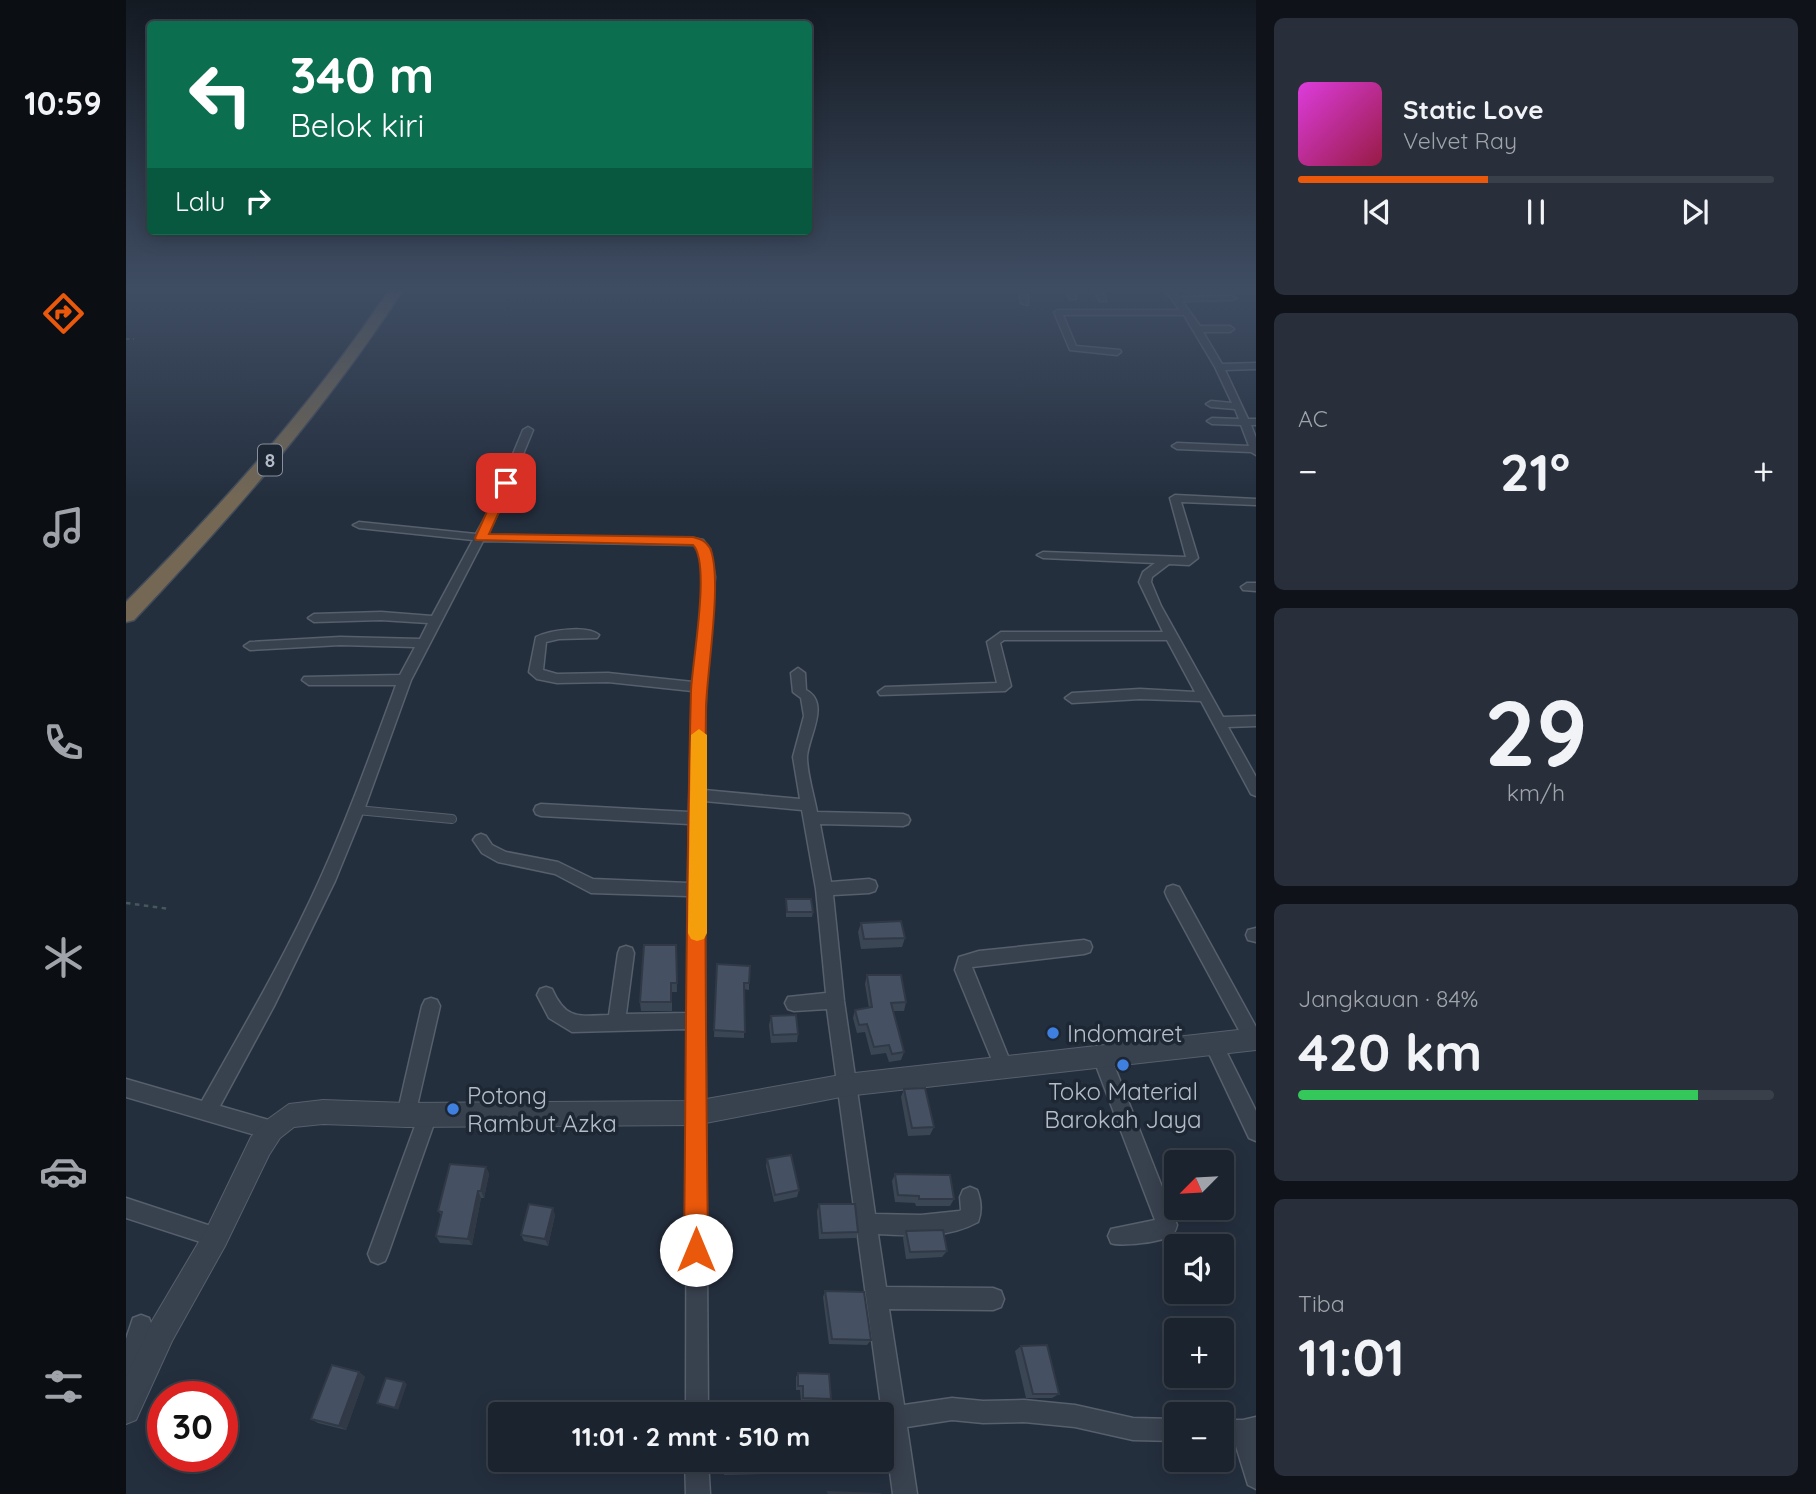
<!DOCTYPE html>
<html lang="id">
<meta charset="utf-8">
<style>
:root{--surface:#1b232e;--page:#282f3a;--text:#f1f3f6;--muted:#a0a4aa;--line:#39404a;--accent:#ea580c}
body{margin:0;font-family:Quicksand,sans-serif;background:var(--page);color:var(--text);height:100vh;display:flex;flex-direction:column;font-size:26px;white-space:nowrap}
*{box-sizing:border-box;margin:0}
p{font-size:23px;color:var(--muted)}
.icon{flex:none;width:38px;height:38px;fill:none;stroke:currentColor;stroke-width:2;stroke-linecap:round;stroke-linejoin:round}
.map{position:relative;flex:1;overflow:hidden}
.panel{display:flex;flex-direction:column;gap:18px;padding:18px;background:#0f1319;width:560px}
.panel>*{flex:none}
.banner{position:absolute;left:21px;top:21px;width:665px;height:214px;border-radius:7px;box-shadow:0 4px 18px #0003,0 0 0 2px var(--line);background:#0b6e4f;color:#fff;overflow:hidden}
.needle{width:46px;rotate:246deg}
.tools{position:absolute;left:1038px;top:1150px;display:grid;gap:14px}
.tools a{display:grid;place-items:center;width:70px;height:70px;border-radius:7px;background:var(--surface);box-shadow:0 4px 18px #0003,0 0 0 2px var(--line);font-size:35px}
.speed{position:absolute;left:21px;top:1381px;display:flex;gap:14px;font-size:35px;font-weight:700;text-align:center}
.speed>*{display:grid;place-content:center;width:91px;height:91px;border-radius:50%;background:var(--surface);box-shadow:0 4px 18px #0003,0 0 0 2px var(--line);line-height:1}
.speed .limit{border:10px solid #d22;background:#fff;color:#111}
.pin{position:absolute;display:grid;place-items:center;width:60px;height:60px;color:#fff;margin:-30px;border-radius:14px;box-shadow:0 4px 10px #0006}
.me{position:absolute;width:77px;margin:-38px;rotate:0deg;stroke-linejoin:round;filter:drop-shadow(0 0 5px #0008)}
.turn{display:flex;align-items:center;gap:24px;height:147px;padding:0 28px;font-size:32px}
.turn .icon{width:91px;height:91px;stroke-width:2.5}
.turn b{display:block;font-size:49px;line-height:60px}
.then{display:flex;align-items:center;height:66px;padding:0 28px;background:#0003;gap:14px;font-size:26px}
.big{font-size:52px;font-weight:800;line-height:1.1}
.panel .card{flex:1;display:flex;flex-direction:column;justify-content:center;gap:10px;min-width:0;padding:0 24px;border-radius:10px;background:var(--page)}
.panel .dial{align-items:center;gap:0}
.dial b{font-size:91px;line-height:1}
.song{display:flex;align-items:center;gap:21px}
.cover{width:84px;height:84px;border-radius:10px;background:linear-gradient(135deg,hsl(300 70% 55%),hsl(340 70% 35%))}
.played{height:7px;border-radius:4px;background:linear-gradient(90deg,var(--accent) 40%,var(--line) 40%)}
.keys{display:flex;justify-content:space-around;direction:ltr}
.heat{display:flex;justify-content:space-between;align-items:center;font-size:38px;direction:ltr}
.charge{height:10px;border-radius:5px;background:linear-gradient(90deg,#34c759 84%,var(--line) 0)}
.trip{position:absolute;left:362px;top:1402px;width:406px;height:70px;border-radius:7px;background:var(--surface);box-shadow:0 4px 18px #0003,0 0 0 2px var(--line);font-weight:800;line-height:70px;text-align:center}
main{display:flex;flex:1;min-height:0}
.menu{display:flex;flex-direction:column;width:126px;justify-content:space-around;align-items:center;background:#0b0e12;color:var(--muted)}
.menu .icon{width:49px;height:49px}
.menu .current{color:var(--accent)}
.menu b{font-size:32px;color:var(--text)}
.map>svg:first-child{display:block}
</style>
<main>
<nav class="menu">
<b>10:59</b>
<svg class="icon current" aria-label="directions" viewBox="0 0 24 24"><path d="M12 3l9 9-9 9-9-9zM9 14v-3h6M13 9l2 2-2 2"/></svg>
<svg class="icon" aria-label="music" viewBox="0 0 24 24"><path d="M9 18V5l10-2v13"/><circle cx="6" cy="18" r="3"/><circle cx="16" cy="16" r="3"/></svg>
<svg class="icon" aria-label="phone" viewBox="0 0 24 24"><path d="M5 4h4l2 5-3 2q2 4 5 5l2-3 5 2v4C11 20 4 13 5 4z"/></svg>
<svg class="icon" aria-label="climate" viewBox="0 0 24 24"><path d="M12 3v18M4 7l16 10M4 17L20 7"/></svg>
<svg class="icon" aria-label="car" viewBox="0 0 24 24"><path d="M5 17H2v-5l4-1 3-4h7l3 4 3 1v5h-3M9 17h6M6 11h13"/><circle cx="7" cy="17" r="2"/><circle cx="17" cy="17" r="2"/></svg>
<svg class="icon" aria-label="filters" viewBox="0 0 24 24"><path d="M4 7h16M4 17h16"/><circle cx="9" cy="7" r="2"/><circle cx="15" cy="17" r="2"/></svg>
</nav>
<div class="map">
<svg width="1130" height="1494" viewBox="0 0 1130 1494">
<rect width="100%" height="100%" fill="#242f3e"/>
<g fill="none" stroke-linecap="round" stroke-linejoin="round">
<g stroke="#565f6c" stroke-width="10">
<path id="service" d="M231,810L326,819"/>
</g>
<g stroke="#565f6c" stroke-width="3">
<path id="minor" d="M893,290H901L902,305L895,303Z
M940,290H948L950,299H944Z
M968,290H976L980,301H974Z
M1039,290H1047L1052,297L1106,296L1110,298L1106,300L1056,301L1074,326H1104L1108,329L1104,332H1077L1096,364L1130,363V369L1099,370L1122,419H1130V425H1125L1130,438V455L1125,452L1051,449L1046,446L1051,443L1123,446L1115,425L1086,424L1081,421L1086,418L1113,419L1109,409L1085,407L1080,404L1085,401L1106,403L1089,367L1058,315H937L950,346L994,350L995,352L991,355L944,350L928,312L932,310H1054Z
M402,427L407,430L376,505L361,535L567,538L577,540L584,549L589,577L580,687L578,790L674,799L667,757L678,716L675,698L667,692L665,673L672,668L679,673L680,690C705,703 682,737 681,757C681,774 688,795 691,812L777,814L782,816L784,820L782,824L777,826L694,824L705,882L743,879L749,881L751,886L749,891L743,893L707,895L718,1001L749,1214L795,1215L833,1211L835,1210L834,1197L837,1190L844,1187L851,1190C855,1200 856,1212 852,1222C821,1239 787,1236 752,1234L760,1287L867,1288L875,1291L878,1299L875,1307L867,1310L763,1309L778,1405L826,1398L857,1401L898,1400L949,1405L1007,1418L1050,1419V1441L1007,1440L949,1427L898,1422L857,1423L826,1420L781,1427L791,1494H767L701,1009L668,1011L662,1009L659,1003L662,997L700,993L690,889L676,810L578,801L582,1414H560L561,1029L446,1032L423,1018L411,995L414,989L420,987L426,989C440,1020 452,1016 483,1015L492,953L494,948L500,946L506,948L508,953L500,1014L562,1013V896L465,893L429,874L372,862L356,853L347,840L350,836L355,834L360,836L366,845L380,852L432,862L467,879L562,883L563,824L415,816L410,814L408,810L410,806L415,804L563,812L566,691L482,682L431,683L411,679L403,672L410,637C424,630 461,625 473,635L471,638L433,639L420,642L417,670L431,674L482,673L567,682C570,652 585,568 569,545L357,541L285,680L238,810L209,881L148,1006L94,1106L153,1123L156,1130L153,1137L146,1140L0,1097V1079L76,1101C117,1028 160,955 194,879C223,815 246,750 270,685H183L176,680L178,677L274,675L289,647L214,645L124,650L118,646L124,642L214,637L294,639L302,623L255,620L188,622L182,618L188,614L255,612L306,616L347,540L233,528L227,525L233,522L350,534L366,505L397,430Z
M1049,495L1130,499V505L1055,502L1072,558L1063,565L1043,564L1026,577L1025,582L1035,606L1097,717L1130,716V726L1102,727L1130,777V796L1125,794L1075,701L1014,699L946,703L939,698L946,693L1014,689L1069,692L1041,640H878L874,643L885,686L879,691L754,695L752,692L759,687L871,683L861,642L875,632H1037L1013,582L1017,572L1029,563L917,558L911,555L917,552L1060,557L1044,498Z
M1121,583H1130V591L1117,590L1115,587Z
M1047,885L1053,887L1130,1027V1046L1121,1045L1041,897L1039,892L1041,887Z
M1130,928V942L1122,940L1120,935L1122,930Z
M958,940L964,942L966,947L964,952L958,954L846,967L886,1066L883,1072L877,1075L871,1072L829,970L833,957L853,951Z
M305,998L311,1000L314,1006L289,1115L287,1122L280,1124L273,1122L271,1115L296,1006L299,1000Z
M1088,1036L1094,1039L1130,1111V1141L1123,1138L1079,1045L1082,1039Z
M975,1046L981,1049L984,1055L1051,1225C1050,1229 1049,1232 1046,1235C1037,1242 995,1247 985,1243L982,1236L985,1229L1029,1220L966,1055L969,1049Z
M302,1106L309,1108L311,1115L262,1254L259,1261L252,1264L245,1261L242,1254L293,1115L295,1108Z
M0,1198L97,1230L100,1237L97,1244L90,1247L0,1218Z
M15,1315L23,1318L26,1326L11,1372V1380L18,1392L15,1400L7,1403L0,1400V1339L7,1318Z
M1130,1417V1489L1122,1485L1109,1443L1096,1442V1420H1117Z
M559,1460H582L584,1494H560Z"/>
</g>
<g stroke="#565f6c" stroke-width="2">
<path id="tertiary" d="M1130,1028V1050L720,1096L569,1125L280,1127L197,1124L168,1127L154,1138L143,1155L99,1246L46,1341L10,1420L0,1424V1378L26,1321L81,1228L125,1137L138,1122L163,1104L197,1100L280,1103L569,1101L720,1074Z"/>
</g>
<g stroke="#434c59" stroke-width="3">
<path id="motorway" d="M263,290H277C199,410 106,516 8,620L0,622V602C96,505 187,404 263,290Z"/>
</g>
<path stroke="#44595c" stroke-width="2" stroke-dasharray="3.5 3.5" stroke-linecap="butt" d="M0,339H8"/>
<path stroke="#44595c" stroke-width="2.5" stroke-dasharray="4.5 4.5" stroke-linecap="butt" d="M0,903L44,909"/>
<use href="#service" stroke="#38414e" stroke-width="8"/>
<use href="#minor" fill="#38414e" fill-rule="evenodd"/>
<use href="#tertiary" fill="#38414e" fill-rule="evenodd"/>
<use href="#motorway" fill="#746855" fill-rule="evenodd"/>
</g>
<path fill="#3b4654" d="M1056,290H1130L1122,295L1060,294Z
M660,899L687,912L686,917H660Z
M735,923L779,938L776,947L735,949L732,932Z
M550,945L551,992H546V1011H515L514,1002Z
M591,964L623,983V990L618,989V1038L588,1037Z
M741,975L780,1002L778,1011H767L778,1052L775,1060L763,1062L760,1053L745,1055L739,1032L731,1033L727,1018L729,1010L743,1008L739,984Z
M645,1016L672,1034L671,1042L645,1043L643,1025Z
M778,1089L808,1127L804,1135L782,1136L775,1097Z
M641,1159L673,1190L671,1197L648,1202L640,1166Z
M360,1167L363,1174L358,1198H355L346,1245L314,1243L310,1236L315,1215L312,1211Z
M769,1174L828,1199L824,1206H790L789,1203L769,1202L766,1181Z
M693,1204L732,1232L730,1238L693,1239L691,1211Z
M429,1215L422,1246L398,1241L395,1235Z
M780,1231L821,1251L816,1257L780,1259L777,1238Z
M699,1291L745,1340L741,1345L703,1344L697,1297Z
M895,1346L933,1394L926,1398H900L889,1351Z
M233,1372L239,1377L220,1430L192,1423L185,1419Z
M672,1373L705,1399L702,1403L675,1402L674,1390H670V1377Z
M598,1460H639L640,1471L638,1474L598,1475Z"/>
<path fill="#303945" d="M1130,290V294L1122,295L1123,291Z
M360,1167L363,1174L358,1198L355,1191Z
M352,1191L355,1198L346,1245L342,1239Z
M427,1208L429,1215L422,1246L419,1239Z
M233,1372L239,1377L220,1430L213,1426Z
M278,1382L281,1384L272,1410L269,1408Z"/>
<path fill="#455162" stroke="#303945" stroke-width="2" d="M1065,290H1130L1123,291Z
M660,899H685L687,912H661Z
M775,921L779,938L738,939L735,923Z
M518,945H550L551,983H545V1002H514Z
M591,964L624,966L623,983H618L619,1032L588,1030Z
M741,975H775L780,1002L765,1003L778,1052L766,1054L763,1045L748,1047L741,1024L733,1025L729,1010L746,1007Z
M670,1015L672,1034L647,1035L645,1016Z
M799,1088L808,1127L786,1128L778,1089Z
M665,1155L673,1190L649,1195L641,1159Z
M324,1164L360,1167L355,1191H352L342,1239L310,1236L316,1212L312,1211Z
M769,1174L824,1175L828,1199H793V1196L772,1195Z
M403,1204L427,1208L419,1239L395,1235Z
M693,1204H729L732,1232L696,1233Z
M817,1230L821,1251L784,1252L780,1231Z
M699,1291L738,1292L745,1340L706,1339Z
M921,1345L933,1394H907L895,1346Z
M206,1365L233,1372L213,1426L185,1419Z
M672,1373L703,1374L705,1399L677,1398V1386H672Z
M260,1378L278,1382L269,1408L251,1403Z
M598,1460H639L640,1471L599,1472Z
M702,1492L755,1494H703Z"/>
<linearGradient id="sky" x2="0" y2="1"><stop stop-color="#141a22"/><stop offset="0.58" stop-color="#3f4d63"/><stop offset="1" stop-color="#3f4d63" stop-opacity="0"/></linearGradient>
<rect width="1130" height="499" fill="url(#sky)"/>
<path fill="#ea580c" stroke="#983908" stroke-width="2" d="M380,480L386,483L363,534L567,537C575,539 580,541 584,548C597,577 581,671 580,707C578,888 580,1069 582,1250L578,1258L570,1262L562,1258L558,1250C560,1064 560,877 565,691C566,663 585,563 567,545L350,540L349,538L374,483Z"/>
<path fill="#f59e0b" d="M573,729L581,735V933L578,939L571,941L565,939L562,933L565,735Z"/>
<g fill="#3f7fe0" stroke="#1d2633" stroke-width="2.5">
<circle cx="927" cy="1033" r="7"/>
<circle cx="997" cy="1065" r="7"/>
<circle cx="327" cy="1109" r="7"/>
</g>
<g text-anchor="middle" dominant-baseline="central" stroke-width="7" stroke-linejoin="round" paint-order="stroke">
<rect fill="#1d2633" stroke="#878f9c" stroke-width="2" x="132" y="444.5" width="24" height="31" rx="5"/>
<g font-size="19" font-weight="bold" fill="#b4bcc9">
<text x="144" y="460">8</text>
</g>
<g font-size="24" fill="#b4bcc9" stroke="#1d2633" text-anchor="start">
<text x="941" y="1033">Indomaret</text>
<text x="997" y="1091" text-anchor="middle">Toko Material<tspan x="997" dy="28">Barokah Jaya</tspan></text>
<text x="341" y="1095">Potong<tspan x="341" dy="28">Rambut Azka</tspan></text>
</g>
</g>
</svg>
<div class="tools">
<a><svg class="needle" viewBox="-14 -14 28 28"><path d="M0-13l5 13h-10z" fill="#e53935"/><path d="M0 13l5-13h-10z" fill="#a0a4aa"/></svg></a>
<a><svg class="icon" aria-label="sound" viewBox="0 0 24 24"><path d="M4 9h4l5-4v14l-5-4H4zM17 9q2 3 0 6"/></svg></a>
<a>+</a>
<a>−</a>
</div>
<div class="speed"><div class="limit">30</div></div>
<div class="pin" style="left:380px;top:483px;background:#d93025"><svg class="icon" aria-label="arrive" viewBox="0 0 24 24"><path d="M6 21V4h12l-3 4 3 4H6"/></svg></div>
<svg class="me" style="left:570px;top:1250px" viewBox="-20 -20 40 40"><circle r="19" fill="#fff"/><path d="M0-13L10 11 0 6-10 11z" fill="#ea580c"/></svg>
<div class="trip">11:01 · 2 mnt · 510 m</div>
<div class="banner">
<div class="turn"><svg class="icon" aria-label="left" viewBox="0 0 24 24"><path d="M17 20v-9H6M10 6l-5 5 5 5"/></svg><div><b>340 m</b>Belok kiri</div></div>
<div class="then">Lalu<svg class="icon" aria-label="right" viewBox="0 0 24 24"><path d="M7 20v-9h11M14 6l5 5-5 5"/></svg></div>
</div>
</div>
<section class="panel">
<div class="card">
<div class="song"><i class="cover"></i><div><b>Static Love</b><p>Velvet Ray</p></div></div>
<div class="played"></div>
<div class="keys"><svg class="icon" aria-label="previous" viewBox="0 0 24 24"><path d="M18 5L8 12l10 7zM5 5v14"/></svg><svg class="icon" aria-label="pause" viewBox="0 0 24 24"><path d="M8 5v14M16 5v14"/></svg><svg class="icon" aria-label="next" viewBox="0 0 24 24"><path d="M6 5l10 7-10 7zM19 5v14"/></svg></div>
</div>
<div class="card"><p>AC</p>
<div class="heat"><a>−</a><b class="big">21°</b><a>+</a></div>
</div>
<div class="card dial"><b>29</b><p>km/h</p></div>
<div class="card"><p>Jangkauan · 84%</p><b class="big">420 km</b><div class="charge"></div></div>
<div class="card"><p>Tiba</p><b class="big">11:01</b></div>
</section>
</main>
